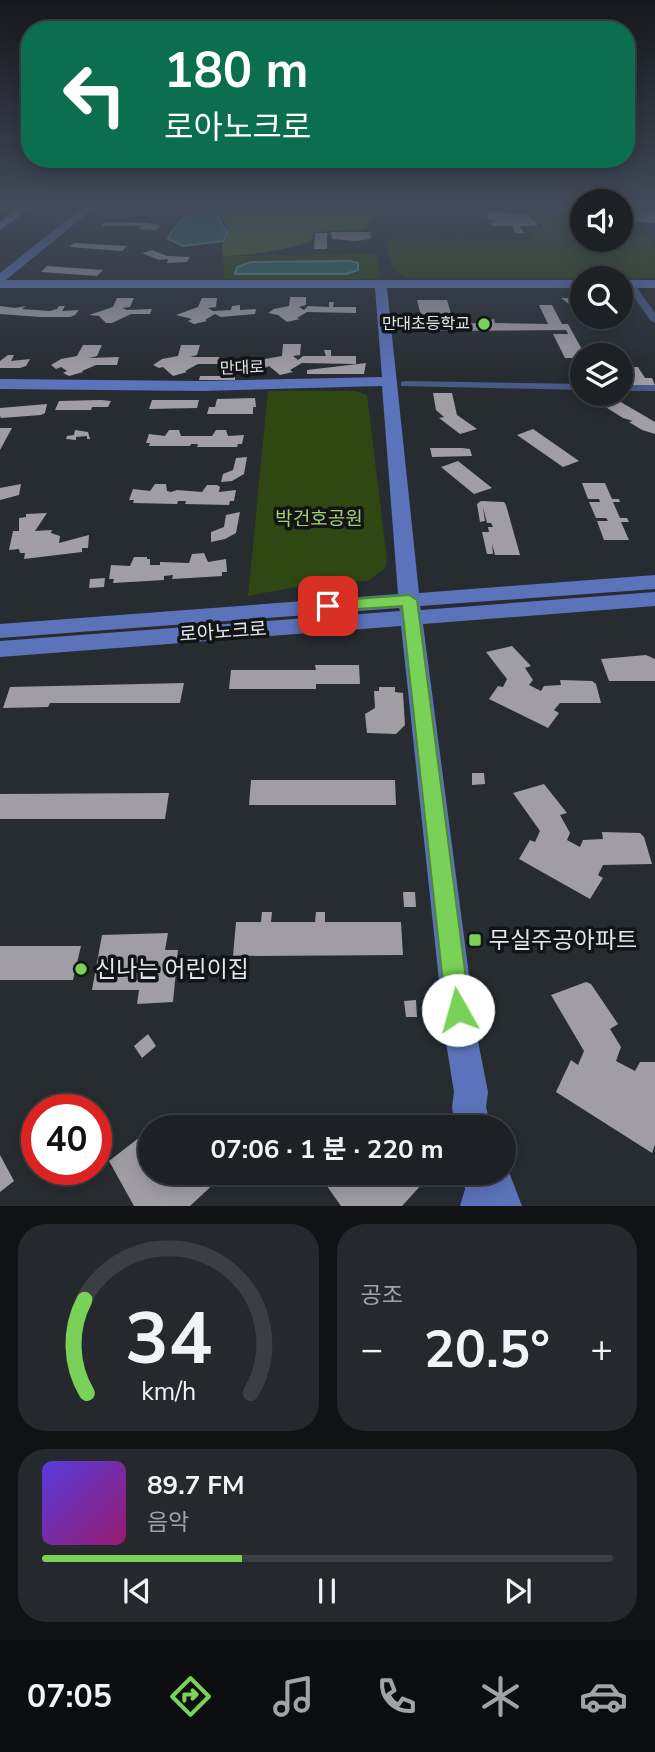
<!DOCTYPE html>
<html lang="ko">
<meta charset="utf-8">
<style>
:root{--surface:#1d2125;--page:#25292d;--text:#f1f3f6;--muted:#a0a3a7;--line:#3b3e42;--accent:#79d157}
body{margin:0;font-family:"Nunito Sans","Noto Sans KR",sans-serif;background:var(--page);color:var(--text);height:100vh;display:flex;flex-direction:column;font-size:26px;white-space:nowrap}
*{box-sizing:border-box;margin:0}
p{font-size:23px;color:var(--muted)}
.icon{flex:none;width:38px;height:38px;fill:none;stroke:currentColor;stroke-width:2;stroke-linecap:round;stroke-linejoin:round}
.map{position:relative;height:1206px;overflow:hidden}
.side{display:flex;flex-direction:column;gap:18px;padding:18px;background:#101214;flex:1}
.side>*{flex:none}
.guide{position:absolute;left:21px;top:21px;width:614px;height:147px;border-radius:28px;box-shadow:0 4px 18px #0003,0 0 0 2px var(--line);background:#0b6e4f;color:#fff;overflow:hidden}
.fabs{position:absolute;left:570px;top:189px;display:grid;gap:14px}
.fabs a{display:grid;place-items:center;width:63px;height:63px;border-radius:50%;background:var(--surface);box-shadow:0 4px 18px #0003,0 0 0 2px var(--line);font-size:35px}
.speed{position:absolute;left:21px;top:1094px;display:flex;gap:14px;font-size:35px;font-weight:700;text-align:center}
.speed>*{display:grid;place-content:center;width:91px;height:91px;border-radius:50%;background:var(--surface);box-shadow:0 4px 18px #0003,0 0 0 2px var(--line);line-height:1}
.speed .limit{border:10px solid #d22;background:#fff;color:#111}
.pin{position:absolute;display:grid;place-items:center;width:60px;height:60px;color:#fff;margin:-30px;border-radius:14px;box-shadow:0 4px 10px #0006}
.me{position:absolute;width:77px;margin:-38px;rotate:353deg;stroke-linejoin:round;filter:drop-shadow(0 0 5px #0008)}
.turn{display:flex;align-items:center;gap:24px;height:147px;padding:0 28px;font-size:32px}
.turn .icon{width:91px;height:91px;stroke-width:2.5}
.turn b{display:block;font-size:49px;line-height:60px}
.big{font-size:52px;font-weight:700;line-height:1.1}
.side .widget{flex:1;display:flex;flex-direction:column;justify-content:center;gap:10px;min-width:0;padding:0 24px;border-radius:28px;background:var(--page)}
.side .dial{align-items:center;gap:0}
.dial svg{height:182px;overflow:visible;fill:none;stroke:var(--line);stroke-width:7;stroke-linecap:round;text-anchor:middle}
.dial text{fill:var(--text);stroke:none}
.song{display:flex;align-items:center;gap:21px}
.cover{width:84px;height:84px;border-radius:10px;background:linear-gradient(135deg,hsl(250 70% 55%),hsl(320 70% 35%))}
.played{height:7px;border-radius:4px;background:linear-gradient(90deg,var(--accent) 35%,var(--line) 35%)}
.keys{display:flex;justify-content:space-around;direction:ltr}
.heat{display:flex;justify-content:space-between;align-items:center;font-size:38px;direction:ltr}
.side .tiles{flex:1;display:grid;gap:18px;grid-template-columns:1fr 1fr}
.widget:last-child{grid-column:span 2}
.trip{position:absolute;left:138px;top:1115px;width:378px;height:70px;border-radius:35px;background:var(--surface);box-shadow:0 4px 18px #0003,0 0 0 2px var(--line);font-weight:700;line-height:70px;text-align:center}
.menu{display:flex;height:112px;justify-content:space-around;align-items:center;background:#0c0d0f;color:var(--muted)}
.menu .icon{width:49px;height:49px}
.menu .active{color:var(--accent)}
.menu b{font-size:32px;color:var(--text)}
.map>svg:first-child{display:block}
</style>
<div class="map">
<svg width="655" height="1206" viewBox="0 0 655 1206">
<rect width="100%" height="100%" fill="#272c31"/>
<path fill="#2f4712" d="M564,207L567,213H562L563,216H568L583,235V240H621V233L647,234L655,245V278L408,277C386,269 390,260 387,239L528,240L535,235L525,230L542,227L535,214H550V210Z
M376,254L381,279H224L223,256Z
M268,391H355L367,395L387,560L385,568L368,581L311,584L248,596Z"/>
<path fill="#4a6b20" d="M227,207H376L366,229L314,232L310,242C280,251 254,255 223,256L222,244L228,228L221,216Z"/>
<path fill="#286b6c" stroke="#609092" stroke-width="2" d="M207,207H225L218,219L228,232L223,241L183,246L168,239C175,221 191,214 207,207Z
M350,261L358,263V270L346,274H235L237,267L251,262Z"/>
<path fill="#a19da5" d="M621,207L627,210H655V223L631,221L628,227L621,229Z
M489,212L528,214L538,226H519L524,233H515L513,226H493L490,223L496,221L487,219Z
M106,222L146,223L160,225L155,230L139,229L141,226H101Z
M331,232H370L371,237L370,239L355,241L332,239Z
M315,233H327V249H314Z
M74,243L127,246L122,251L69,247Z
M152,250L167,256L190,257L187,262L167,263L168,259L159,260L142,253Z
M47,266L103,270L97,276L41,272Z
M290,297H306V305L299,307L304,310L308,306L329,307V302H334L333,307H356V313L307,312L297,318L300,319L287,322L278,315L268,313L274,309L289,306Z
M117,298H134L130,307L122,308L127,310L152,309L150,314H131L112,323H106L99,316L89,315L113,307Z
M202,298H217L216,307L208,308L213,311L231,310L232,306L240,305V310L256,309L255,314L221,317L215,314L205,320L207,321L194,324L188,321L192,319L176,315L198,307Z
M561,298H583V306H572Z
M417,300H447L454,324L477,323L494,319L495,323L548,324L539,305H552L562,324H568L585,355L583,358H565L553,334H568L566,330L417,331L415,320H422Z
M0,306L15,308L26,306L22,309L50,311L57,309L59,306H65L62,311L79,310L75,315L70,317H40L0,314Z
M283,344H301L300,355L293,356L298,360L303,356H326L324,350H331V356H356V364L302,363L290,370L293,372L280,375L269,366L265,368L258,365L265,359L282,356Z
M83,345H102L97,356L89,358L119,357L117,365H96L82,371L83,372L69,376L63,373L67,371L61,367L56,369L51,365L61,359L77,356Z
M181,345H200L197,355L190,357H219L220,364H198L185,371L187,372L173,376L163,367L159,368L153,365L162,359L178,356Z
M607,349L618,350L621,355H593L591,350Z
M8,355H14L11,361L30,359L26,366L20,368H0V361Z
M366,363L364,374H307V370Z
M621,367H638L645,378H652L655,385H621Z
M200,376H235V380H199Z
M433,393H452L457,415L477,429L460,434L439,418L444,417L436,410Z
M255,398L256,407H253V414H207L209,407H215L217,399Z
M152,400H199L197,408L149,409Z
M59,401L101,400L111,401L108,407H92L91,410H55Z
M619,401L655,422V434L642,430L629,422L633,421L623,418L604,406Z
M47,404L45,413L41,415L1,418L0,416V408Z
M0,428H12L0,450Z
M533,429L579,461L563,467L517,435Z
M75,430L88,432L90,439H87V436L76,437V440L66,439L67,436L74,435Z
M169,430H179L181,436H212L216,430H226L228,436L244,435L242,444H238L237,447H197L198,444H191L190,446H149L150,443H146L149,434L165,436Z
M430,448H462L470,449L472,456L432,457Z
M247,457L244,474L232,481L221,482L223,474L233,470L236,458Z
M458,461L492,488L474,494L441,467Z
M582,483H605L612,499H619L620,502H613L620,518H627L629,522H621L629,540H604L597,521H608L606,518H596L589,502H600L599,499H588Z
M21,484L19,495L0,500V488Z
M155,484H166L167,491L171,492L177,490L202,492L207,485H217L220,487L219,492L236,490L234,501H230L229,505L185,504L186,501H178L177,504L133,503L134,500H129L133,489L150,491Z
M481,501L504,502L506,505L520,555H495L492,544L493,554H487L482,532H489L488,527H493L491,523H487L483,507L485,521L480,522L477,504Z
M240,512L236,533L225,539L211,542V532L224,527L226,515Z
M47,513L35,531L52,530L51,533L60,536L59,543L89,535L88,548H82V552L24,559L25,553H20L19,549L9,550L13,531H19V518L26,517V514Z
M204,553L208,562L226,559L227,572H222V576L190,578L172,579L173,575L164,576V580L113,583L114,579H109L111,565L130,566L134,557H147V559H150V565H160V562L189,563L192,554Z
M105,578L104,587L89,588L90,579Z
M512,646L531,666L525,668L533,680L529,685L541,691L544,686L561,685L560,680L592,681L596,684L601,703H560L554,710L559,713L548,728L489,699L498,686L503,687L507,679L486,652Z
M646,655L655,659V681H609L601,659Z
M315,665H359L360,684H316V689H229L231,670H316Z
M184,683L180,703H50L48,707L3,708L10,687Z
M379,687H395V692L403,693L405,725L396,734L367,733L365,714L375,708L374,691H379Z
M472,773H484L485,784L472,785Z
M251,780H395L396,805H249Z
M544,784L567,813L560,815L570,833L567,840L580,847L583,840L603,839L602,832L640,833L644,837L652,864L603,865L598,875L603,878L590,899L519,859L530,840L535,842L540,831L513,793Z
M169,793L165,819H0V794Z
M403,892H415L416,907H404Z
M262,912H272L271,922H315L316,912H325V922H401L403,955L233,956L236,922H261Z
M168,933L165,950H178L173,1002L137,1004L139,990H92L102,935Z
M0,946H81L73,980H0Z
M586,982L591,984L618,1024L610,1029L621,1047L616,1061L635,1071L640,1062H655V1145L652,1153L556,1092L571,1060L578,1065L584,1051L551,995Z
M416,1000L417,1017H406L404,1001Z
M148,1034L156,1046L142,1058L134,1046Z
M140,1137L150,1155V1172H215L219,1179L190,1206H134L109,1161Z
M0,1155L14,1181L0,1192Z
M317,1172H416L424,1182L402,1206H341Z"/>
<g fill="none" stroke-linecap="round" stroke-linejoin="round">
<path fill="#4a5a88" fill-rule="evenodd" d="M627,282H633L655,313V323L650,320L625,284Z
M405,381L583,384V390L401,386V382Z
M621,385H655V391H621Z"/>
<path fill="#5b73bb" fill-rule="evenodd" d="M83,207H95L6,280H583V288H387L419,593L655,575V589L420,606L421,610L655,592V606L423,624L477,1036L488,1092L486,1107L491,1127H455L452,1107L454,1092L445,1036L401,626L0,657V641L400,611L399,608L0,638V624L398,594L382,386L203,391L0,389V379L203,381L382,377L375,288H0V273Z
M621,280H655V288H621Z
M504,1159L522,1206H460L465,1189L462,1172H504Z"/>
<path fill="#7c99f3" fill-rule="evenodd" d="M0,207H7L0,212Z
M20,207H32L0,230V222Z"/>
</g>
<linearGradient id="sky" x2="0" y2="1"><stop stop-color="#15181b"/><stop offset="0.55" stop-color="#414b5a"/><stop offset="1" stop-color="#414b5a" stop-opacity="0"/></linearGradient>
<rect width="655" height="376" fill="url(#sky)"/>
<path fill="#79d157" stroke="#4f8839" stroke-width="2" d="M409,595L417,600L470,1010L467,1019L458,1023L449,1019L446,1010L402,606L328,611L320,606L328,601Z"/>
<g fill="#79d157" stroke="#121416" stroke-width="2.5">
<circle cx="484" cy="324" r="7"/>
<rect x="468" y="933" width="14" height="14" rx="3.5"/>
<circle cx="81" cy="969" r="7"/>
</g>
<g text-anchor="middle" dominant-baseline="central" stroke-width="7" stroke-linejoin="round" paint-order="stroke">
<g font-size="16" fill="#e3e6ea" stroke="#121416" text-anchor="end">
<text x="470" y="324">만대초등학교</text>
</g>
<g font-size="16" fill="#e3e6ea" stroke="#121416">
<text transform="translate(242 368) rotate(-2)">만대로</text>
</g>
<g font-size="19" fill="#a0d16d" stroke="#121416">
<text x="319" y="519">박건호공원</text>
</g>
<g font-size="19" fill="#e3e6ea" stroke="#121416">
<text transform="translate(223 632) rotate(-4)">로아노크로</text>
</g>
<g font-size="23" fill="#e3e6ea" stroke="#121416" text-anchor="start">
<text x="489" y="940">무실주공아파트</text>
<text x="95" y="969">신나는 어린이집</text>
</g>
</g>
</svg>
<div class="fabs">
<a><svg class="icon" aria-label="sound" viewBox="0 0 24 24"><path d="M4 9h4l5-4v14l-5-4H4zM17 9q2 3 0 6"/></svg></a>
<a><svg class="icon" aria-label="search" viewBox="0 0 24 24"><circle cx="10" cy="10" r="6"/><path d="M15 15l6 6"/></svg></a>
<a><svg class="icon" aria-label="layers" viewBox="0 0 24 24"><path d="M12 4l9 5-9 5-9-5zM3 14l9 5 9-5"/></svg></a>
</div>
<div class="speed"><div class="limit">40</div></div>
<div class="pin" style="left:328px;top:606px;background:#d93025"><svg class="icon" aria-label="arrive" viewBox="0 0 24 24"><path d="M6 21V4h12l-3 4 3 4H6"/></svg></div>
<svg class="me" style="left:458px;top:1010px" viewBox="-20 -20 40 40"><circle r="19" fill="#fff"/><path d="M0-13L10 11 0 6-10 11z" fill="#79d157"/></svg>
<div class="trip">07:06 · 1 분 · 220 m</div>
<div class="guide">
<div class="turn"><svg class="icon" aria-label="left" viewBox="0 0 24 24"><path d="M17 20v-9H6M10 6l-5 5 5 5"/></svg><div><b>180 m</b>로아노크로</div></div>
</div>
</div>
<section class="side">
<div class="tiles">
<div class="widget dial"><svg viewBox="0 0 100 80">
<path d="M14 69A42 42 0 1 1 86 69"/>
<path d="M14 69A42 42 0 0 1 13 28" stroke="#79d157"/>
<text x="50" y="56" font-size="32" font-weight="700">34</text>
<text x="50" y="72" font-size="11">km/h</text>
</svg></div>
<div class="widget"><p>공조</p>
<div class="heat"><a>−</a><b class="big">20.5°</b><a>+</a></div>
</div>
<div class="widget">
<div class="song"><i class="cover"></i><div><b>89.7 FM</b><p>음악</p></div></div>
<div class="played"></div>
<div class="keys"><svg class="icon" aria-label="previous" viewBox="0 0 24 24"><path d="M18 5L8 12l10 7zM5 5v14"/></svg><svg class="icon" aria-label="pause" viewBox="0 0 24 24"><path d="M8 5v14M16 5v14"/></svg><svg class="icon" aria-label="next" viewBox="0 0 24 24"><path d="M6 5l10 7-10 7zM19 5v14"/></svg></div>
</div>
</div>
</section>
<nav class="menu">
<b>07:05</b>
<svg class="icon active" aria-label="directions" viewBox="0 0 24 24"><path d="M12 3l9 9-9 9-9-9zM9 14v-3h6M13 9l2 2-2 2"/></svg>
<svg class="icon" aria-label="music" viewBox="0 0 24 24"><path d="M9 18V5l10-2v13"/><circle cx="6" cy="18" r="3"/><circle cx="16" cy="16" r="3"/></svg>
<svg class="icon" aria-label="phone" viewBox="0 0 24 24"><path d="M5 4h4l2 5-3 2q2 4 5 5l2-3 5 2v4C11 20 4 13 5 4z"/></svg>
<svg class="icon" aria-label="climate" viewBox="0 0 24 24"><path d="M12 3v18M4 7l16 10M4 17L20 7"/></svg>
<svg class="icon" aria-label="car" viewBox="0 0 24 24"><path d="M5 17H2v-5l4-1 3-4h7l3 4 3 1v5h-3M9 17h6M6 11h13"/><circle cx="7" cy="17" r="2"/><circle cx="17" cy="17" r="2"/></svg>
</nav>
